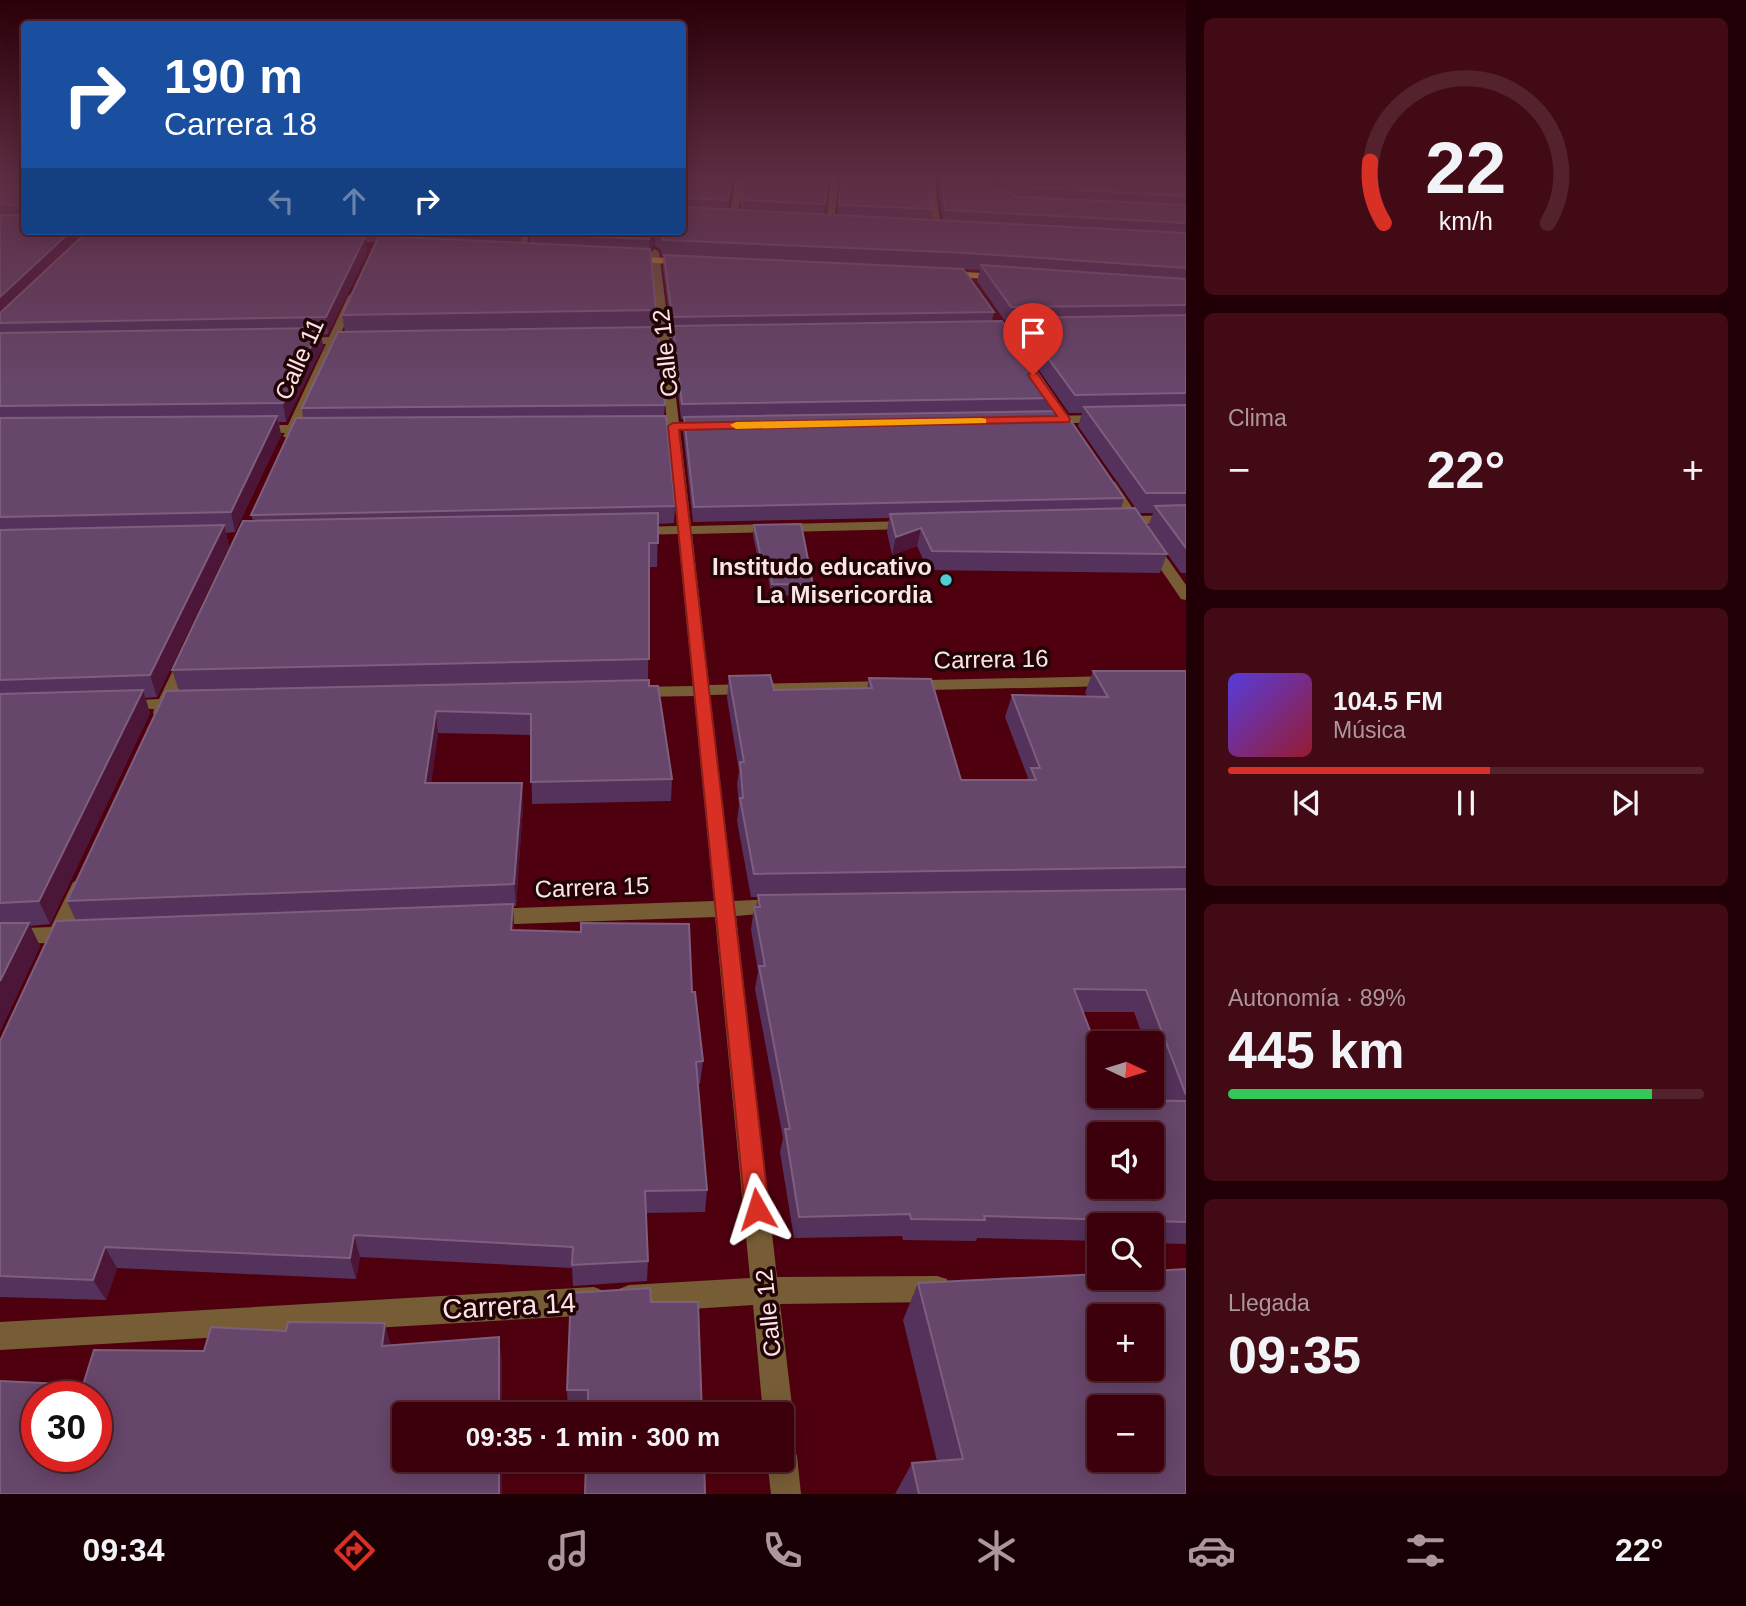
<!DOCTYPE html>
<html lang="es">
<meta charset="utf-8">
<style>
:root{--surface:#3b000b;--page:#420a14;--text:#f1f3f6;--muted:#ac979d;--line:#54222c;--accent:#d93025}
body{margin:0;font-family:Arial,sans-serif;background:var(--page);color:var(--text);height:100vh;display:flex;flex-direction:column;font-size:26px;white-space:nowrap}
*{box-sizing:border-box;margin:0}
p{font-size:23px;color:var(--muted)}
.icon{flex:none;width:38px;height:38px;fill:none;stroke:currentColor;stroke-width:2;stroke-linecap:round;stroke-linejoin:round}
.map{position:relative;flex:1;overflow:hidden}
.details{display:flex;flex-direction:column;gap:18px;padding:18px;background:#200006;width:560px}
.details>*{flex:none}
.guide{position:absolute;left:21px;top:21px;width:665px;height:214px;border-radius:7px;box-shadow:0 4px 18px #0003,0 0 0 2px var(--line);background:#1a4fa0;color:#fff;overflow:hidden}
.needle{width:46px;rotate:94deg}
.controls{position:absolute;left:1087px;top:1031px;display:grid;gap:14px}
.controls a{display:grid;place-items:center;width:77px;height:77px;border-radius:7px;background:var(--surface);box-shadow:0 4px 18px #0003,0 0 0 2px var(--line);font-size:35px}
.speed{position:absolute;left:21px;top:1381px;display:flex;gap:14px;font-size:35px;font-weight:700;text-align:center}
.speed>*{display:grid;place-content:center;width:91px;height:91px;border-radius:50%;background:var(--surface);box-shadow:0 4px 18px #0003,0 0 0 2px var(--line);line-height:1}
.speed .limit{border:10px solid #d22;background:#fff;color:#111}
.pin{position:absolute;display:grid;place-items:center;width:60px;height:60px;color:#fff;margin:-72px -30px;border-radius:50% 50% 50% 0;rotate:-45deg;box-shadow:0 0 7px #0007}
.pin .icon{rotate:45deg}
.me{position:absolute;width:77px;margin:-38px;rotate:354deg;stroke-linejoin:round;filter:drop-shadow(0 0 5px #0008)}
.turn{display:flex;align-items:center;gap:24px;height:147px;padding:0 28px;font-size:32px}
.turn .icon{width:91px;height:91px;stroke-width:2.5}
.turn b{display:block;font-size:49px;line-height:60px}
.lanes{display:flex;align-items:center;height:66px;padding:0 28px;background:#0003;justify-content:center;gap:35px;direction:ltr}
.lanes .off{opacity:.35}
.big{font-size:52px;font-weight:700;line-height:1.1}
.details .widget{flex:1;display:flex;flex-direction:column;justify-content:center;gap:10px;min-width:0;padding:0 24px;border-radius:10px;background:var(--page)}
.details .dial{align-items:center;gap:0}
.dial svg{height:182px;overflow:visible;fill:none;stroke:var(--line);stroke-width:7;stroke-linecap:round;text-anchor:middle}
.dial text{fill:var(--text);stroke:none}
.song{display:flex;align-items:center;gap:21px}
.cover{width:84px;height:84px;border-radius:10px;background:linear-gradient(135deg,hsl(250 70% 55%),hsl(350 70% 35%))}
.played{height:7px;border-radius:4px;background:linear-gradient(90deg,var(--accent) 55%,var(--line) 55%)}
.keys{display:flex;justify-content:space-around;direction:ltr}
.heat{display:flex;justify-content:space-between;align-items:center;font-size:38px;direction:ltr}
.charge{height:10px;border-radius:5px;background:linear-gradient(90deg,#34c759 89%,var(--line) 0)}
.trip{position:absolute;left:392px;top:1402px;width:402px;height:70px;border-radius:7px;background:var(--surface);box-shadow:0 4px 18px #0003,0 0 0 2px var(--line);font-weight:700;line-height:70px;text-align:center}
.dock{display:flex;height:112px;justify-content:space-around;align-items:center;background:#180004;color:var(--muted)}
.dock .icon{width:49px;height:49px}
.dock .active{color:var(--accent)}
.dock b{font-size:32px;color:var(--text)}
main{display:flex;flex:1;min-height:0}
.map>svg:first-child{display:block}
</style>
<main>
<div class="map">
<svg width="1186" height="1494" viewBox="0 0 1186 1494">
<rect width="100%" height="100%" fill="#4f000f"/>
<g fill="none" stroke-linecap="round" stroke-linejoin="round">
<path fill="#765d35" fill-rule="evenodd" d="M736,175H744L737,219L733,221L729,219Z
M831,175H839L834,224L830,227L826,224Z
M926,175H934L941,230L937,233L933,230Z
M521,231H529L527,248L520,246Z
M655,249L659,252L669,332H696L701,335L696,338H669L679,423L707,422L713,426L707,430H680L691,526L910,521L917,525L910,529L692,534L709,685L1113,676L1121,681L1113,686L710,695L734,901L776,899L783,902L786,907L783,912L736,916L777,1277L937,1276L947,1279L950,1289L947,1299L937,1302L780,1304L793,1414L788,1424L782,1427V1414H763L753,1305L629,1313L619,1309L615,1299L619,1289L629,1285L750,1278L715,917L490,925L483,923L480,917L483,911L490,909L714,901L694,696L637,697L629,692L637,687L693,686L678,534L637,535L630,531L637,527L677,526L668,430L644,431L638,427L644,423H667L659,338H637L632,335L637,332H658L651,252Z
M353,293L358,296L339,337H357L362,340L357,343H337L300,425L319,426V432L297,433L293,439L289,440L283,436L285,433L255,432L253,429L259,425H288L326,344H301L296,341L301,338L329,337L348,296Z
M1046,416L1102,415L1108,419L1102,423H1042V417Z
M1110,481L1115,482L1138,516L1186,515V523L1143,524L1186,585V600L1181,599L1130,524H1120L1113,520L1124,516L1104,485Z
M185,657L193,662L176,698L188,699L190,703L188,707L171,709L167,717H155L153,713L154,709H120L118,705L120,701L159,699L177,662Z
M80,880L87,882L90,887L72,926L80,928L83,934L80,940L65,942L62,947L55,949L46,943L0,945V929L51,927L73,882Z
M594,1287L604,1291L608,1301L604,1311L594,1315L0,1350V1322Z
M782,1441L793,1445L797,1456L801,1494H771L767,1460H782Z"/>
<path fill="#c59334" fill-rule="evenodd" d="M627,256L686,259L691,262L686,265L624,261L622,259Z
M945,271L1001,274L1006,277L1001,280L942,276V272Z"/>
</g>
<path fill="#54325b" fill-rule="evenodd" d="M0,175H24V231H82L84,235L88,231H518L521,234V243H529V231H682V175H733L728,210L740,211L741,200L829,175L824,215H837L841,175H927L932,209L930,220L943,221L937,175H989L997,188L999,189L998,187L1000,177L992,176L991,175H1186V573H1181L1148,527L1153,513H1139L1078,426L1082,413H1069L1015,336L1018,324H1007L977,281L980,270L963,269L994,312L992,321L1055,398L1052,411L1124,498L1121,509L1167,554L1160,573L928,570L917,546L892,555L887,532L889,518L693,522L683,432L684,419H681L672,341V329H671L663,267L664,256H662L661,250L655,246L650,249L656,310L655,327L665,405L664,416L675,506L674,523L658,524L657,567H649L648,680L672,779L671,801L532,804L531,735L438,733L431,783L523,805L516,906H513L514,931L692,992L703,1061L700,1084H698L707,1190L705,1212L646,1213L648,1261L647,1281L573,1286L572,1268L360,1257L356,1279L117,1268L106,1300L0,1297V1041L76,921L67,901L179,691L172,670L253,521L251,515L303,418L302,408L345,332L342,315L376,242H366L367,253L328,334L321,335L323,346L286,422H279L281,435L235,532L226,533L229,546L157,697L145,698L150,713L50,924L30,926L40,946L0,1031Z
M754,525L813,585L812,596L771,595L767,569H760L753,535Z
M1093,671H1186V1244L1152,1243V1225H1099V1241L977,1238L976,1241L903,1240L902,1236L794,1238L780,1152L783,1138L755,989L758,971L751,930L754,907H756L758,897H751L737,821L739,805L737,784L739,771L727,698L729,676L774,690L867,688L869,678L961,780H1027L1028,778L1005,717L1012,695L1087,696L1085,693ZM1083,1012H1134L1145,1043H1152V1060L1166,1100H1116Z
M918,1283L1186,1494H895L912,1463L937,1461L903,1320Z
M651,1302L702,1414H568L567,1390Z"/>
<path fill="#4b1637" d="M732,175H733L727,214L728,200Z
M71,231H82L84,238L0,319V297Z
M656,231L655,246L649,250V255L650,234Z
M365,237L367,253L328,334L326,317Z
M320,328L323,346L286,422L283,403Z
M277,416L281,435L235,532L231,512Z
M224,525L229,546L157,697L150,675Z
M921,528L917,546L892,555L896,537Z
M143,690L150,713L50,924L39,901Z
M436,711L438,733L428,805L425,783Z
M522,783L523,805L516,906L514,884Z
M513,904L514,927L513,954L511,930Z
M29,923L40,946L0,1031V981Z
M354,1235L360,1257L356,1279L350,1258Z
M105,1247L117,1268L106,1300L93,1280Z
M385,1323L391,1346H382Z
M499,1337L502,1360V1414H499Z
M499,1460H502V1494H499Z"/>
<path fill="#66466a" stroke="#7d5f7d" stroke-width="2" fill-rule="evenodd" d="M0,175H24V231H71L0,297V215H21L20,206L0,204Z
M682,175H732L728,200L682,198Z
M745,175H829L825,204L741,200Z
M842,175H927L932,209L839,205Z
M941,175H989L997,188L1019,197L1186,205V223L946,210Z
M1002,175H1046L1186,181V196L1020,187L1007,182Z
M682,207L1186,233V268L968,253L663,240L661,234L656,231H682Z
M88,231H220L365,237L326,317L0,323V313Z
M464,231H518L521,234Z
M529,231H655L650,234L649,239L528,234Z
M379,236L650,249L656,310L342,315Z
M664,255L963,269L994,312L672,317Z
M981,265L1186,279V305L1011,307Z
M1186,315V393L1075,395L1019,318Z
M1002,321L1055,398L682,404L673,326Z
M657,327L665,405L302,408L338,332Z
M320,328L283,403L0,406V333Z
M1186,405V493H1146L1084,407Z
M1064,411L1124,498L694,507L684,417Z
M277,416L231,512L0,517V418Z
M666,416L675,506L251,515L296,418Z
M1186,505V548L1155,506Z
M1135,508L1167,554L932,551L921,528L896,537L890,514Z
M658,513V543H649V659L172,670L243,521Z
M801,524L813,585L772,584L768,558H761L754,525Z
M224,525L150,675L0,680V530Z
M1093,671H1186V867L754,874L740,798H743L740,762H744L729,676L770,675L774,690L872,688L869,678L931,679L961,780H1036L1031,768H1040L1012,695L1108,697Z
M649,680V686H658L672,779L531,782V714L436,711L425,783H522L514,884L67,901L166,691Z
M143,690L39,901L0,903V694Z
M1186,889V1095L1146,990L1074,989L1099,1054V1096H1115L1116,1100L1186,1101V1222L984,1216L985,1220L911,1219L910,1214L799,1217L785,1129H790L759,966H765L754,907H760L758,895ZM1099,1134H1152V1186H1099Z
M513,904L511,930L581,932V923L689,924L692,992H695L703,1061L696,1062L707,1190L645,1191L648,1261L572,1265L573,1247L354,1235L350,1258L105,1247L93,1280L0,1276V1041L56,921Z
M0,923H29L0,981Z
M1186,1269V1494H919L912,1463L963,1459L918,1283L1099,1274V1278H1152V1271ZM1099,1316H1152V1368H1099ZM1099,1407H1152V1460H1099Z
M650,1288L651,1302H698L702,1414H588V1390H567L571,1293Z
M288,1322L385,1323L382,1346L499,1337V1414H404V1460H499V1494H0V1381L83,1385L94,1350L204,1351L211,1327L286,1331ZM37,1396H96V1456H37Z
M586,1460H704L705,1494H585Z"/>
<linearGradient id="sky" x2="0" y2="1"><stop stop-color="#2b0008"/><stop offset="0.46" stop-color="#5d2c42"/><stop offset="1" stop-color="#5d2c42" stop-opacity="0"/></linearGradient>
<rect width="1186" height="384" fill="url(#sky)"/>
<path fill="#d93025" stroke="#8d1f18" stroke-width="2" d="M1030,373H1037L1070,419L1069,422L679,430L769,1209L765,1217L757,1220L749,1217L745,1209L668,426L673,423L1057,416L1028,375Z"/>
<path fill="#f59e0b" d="M982,418L986,419V423L736,429L730,425L736,422Z"/>
<circle fill="#51ccd2" stroke="#230406" stroke-width="2.5" cx="946" cy="580" r="7"/>
<g text-anchor="middle" dominant-baseline="central" stroke-width="7" stroke-linejoin="round" paint-order="stroke">
<g font-size="24" fill="#f9e5e5" stroke="#230406">
<text transform="translate(665 353) rotate(-96)">Calle 12</text>
<text transform="translate(299 359) rotate(-66)">Calle 11</text>
<text transform="translate(991 659) rotate(-1)">Carrera 16</text>
<text transform="translate(592 887) rotate(-2)">Carrera 15</text>
<text transform="translate(768 1313) rotate(-96)">Calle 12</text>
</g>
<g font-size="24" font-weight="bold" fill="#f9e5e5" stroke="#230406" text-anchor="end">
<text x="932" y="566">Institudo educativo<tspan x="932" dy="28">La Misericordia</tspan></text>
</g>
<g font-size="28" fill="#f9e5e5" stroke="#230406">
<text transform="translate(509 1306) rotate(-3)">Carrera 14</text>
</g>
</g>
</svg>
<div class="controls">
<a><svg class="needle" viewBox="-14 -14 28 28"><path d="M0-13l5 13h-10z" fill="#e53935"/><path d="M0 13l5-13h-10z" fill="#ac979d"/></svg></a>
<a><svg class="icon" aria-label="sound" viewBox="0 0 24 24"><path d="M4 9h4l5-4v14l-5-4H4zM17 9q2 3 0 6"/></svg></a>
<a><svg class="icon" aria-label="search" viewBox="0 0 24 24"><circle cx="10" cy="10" r="6"/><path d="M15 15l6 6"/></svg></a>
<a>+</a>
<a>−</a>
</div>
<div class="speed"><div class="limit">30</div></div>
<div class="pin" style="left:1033px;top:375px;background:#d93025"><svg class="icon" aria-label="arrive" viewBox="0 0 24 24"><path d="M6 21V4h12l-3 4 3 4H6"/></svg></div>
<svg class="me" style="left:757px;top:1209px" viewBox="-20 -20 40 40"><path d="M0-17L14 15 0 8-14 15z" fill="#d93025" stroke="#fff" stroke-width="4"/></svg>
<div class="trip">09:35 · 1 min · 300 m</div>
<div class="guide">
<div class="turn"><svg class="icon" aria-label="right" viewBox="0 0 24 24"><path d="M7 20v-9h11M14 6l5 5-5 5"/></svg><div><b>190 m</b>Carrera 18</div></div>
<div class="lanes"><svg class="icon off" aria-label="left" viewBox="0 0 24 24"><path d="M17 20v-9H6M10 6l-5 5 5 5"/></svg><svg class="icon off" aria-label="ahead" viewBox="0 0 24 24"><path d="M12 20V5M6 11l6-6 6 6"/></svg><svg class="icon" aria-label="right" viewBox="0 0 24 24"><path d="M7 20v-9h11M14 6l5 5-5 5"/></svg></div>
</div>
</div>
<section class="details">
<div class="widget dial"><svg viewBox="0 0 100 80">
<path d="M14 69A42 42 0 1 1 86 69"/>
<path d="M14 69A42 42 0 0 1 8 42" stroke="#d93025"/>
<text x="50" y="56" font-size="32" font-weight="700">22</text>
<text x="50" y="72" font-size="11">km/h</text>
</svg></div>
<div class="widget"><p>Clima</p>
<div class="heat"><a>−</a><b class="big">22°</b><a>+</a></div>
</div>
<div class="widget">
<div class="song"><i class="cover"></i><div><b>104.5 FM</b><p>Música</p></div></div>
<div class="played"></div>
<div class="keys"><svg class="icon" aria-label="previous" viewBox="0 0 24 24"><path d="M18 5L8 12l10 7zM5 5v14"/></svg><svg class="icon" aria-label="pause" viewBox="0 0 24 24"><path d="M8 5v14M16 5v14"/></svg><svg class="icon" aria-label="next" viewBox="0 0 24 24"><path d="M6 5l10 7-10 7zM19 5v14"/></svg></div>
</div>
<div class="widget"><p>Autonomía · 89%</p><b class="big">445 km</b><div class="charge"></div></div>
<div class="widget"><p>Llegada</p><b class="big">09:35</b></div>
</section>
</main>
<nav class="dock">
<b>09:34</b>
<svg class="icon active" aria-label="directions" viewBox="0 0 24 24"><path d="M12 3l9 9-9 9-9-9zM9 14v-3h6M13 9l2 2-2 2"/></svg>
<svg class="icon" aria-label="music" viewBox="0 0 24 24"><path d="M9 18V5l10-2v13"/><circle cx="6" cy="18" r="3"/><circle cx="16" cy="16" r="3"/></svg>
<svg class="icon" aria-label="phone" viewBox="0 0 24 24"><path d="M5 4h4l2 5-3 2q2 4 5 5l2-3 5 2v4C11 20 4 13 5 4z"/></svg>
<svg class="icon" aria-label="climate" viewBox="0 0 24 24"><path d="M12 3v18M4 7l16 10M4 17L20 7"/></svg>
<svg class="icon" aria-label="car" viewBox="0 0 24 24"><path d="M5 17H2v-5l4-1 3-4h7l3 4 3 1v5h-3M9 17h6M6 11h13"/><circle cx="7" cy="17" r="2"/><circle cx="17" cy="17" r="2"/></svg>
<svg class="icon" aria-label="filters" viewBox="0 0 24 24"><path d="M4 7h16M4 17h16"/><circle cx="9" cy="7" r="2"/><circle cx="15" cy="17" r="2"/></svg>
<b>22°</b>
</nav>
